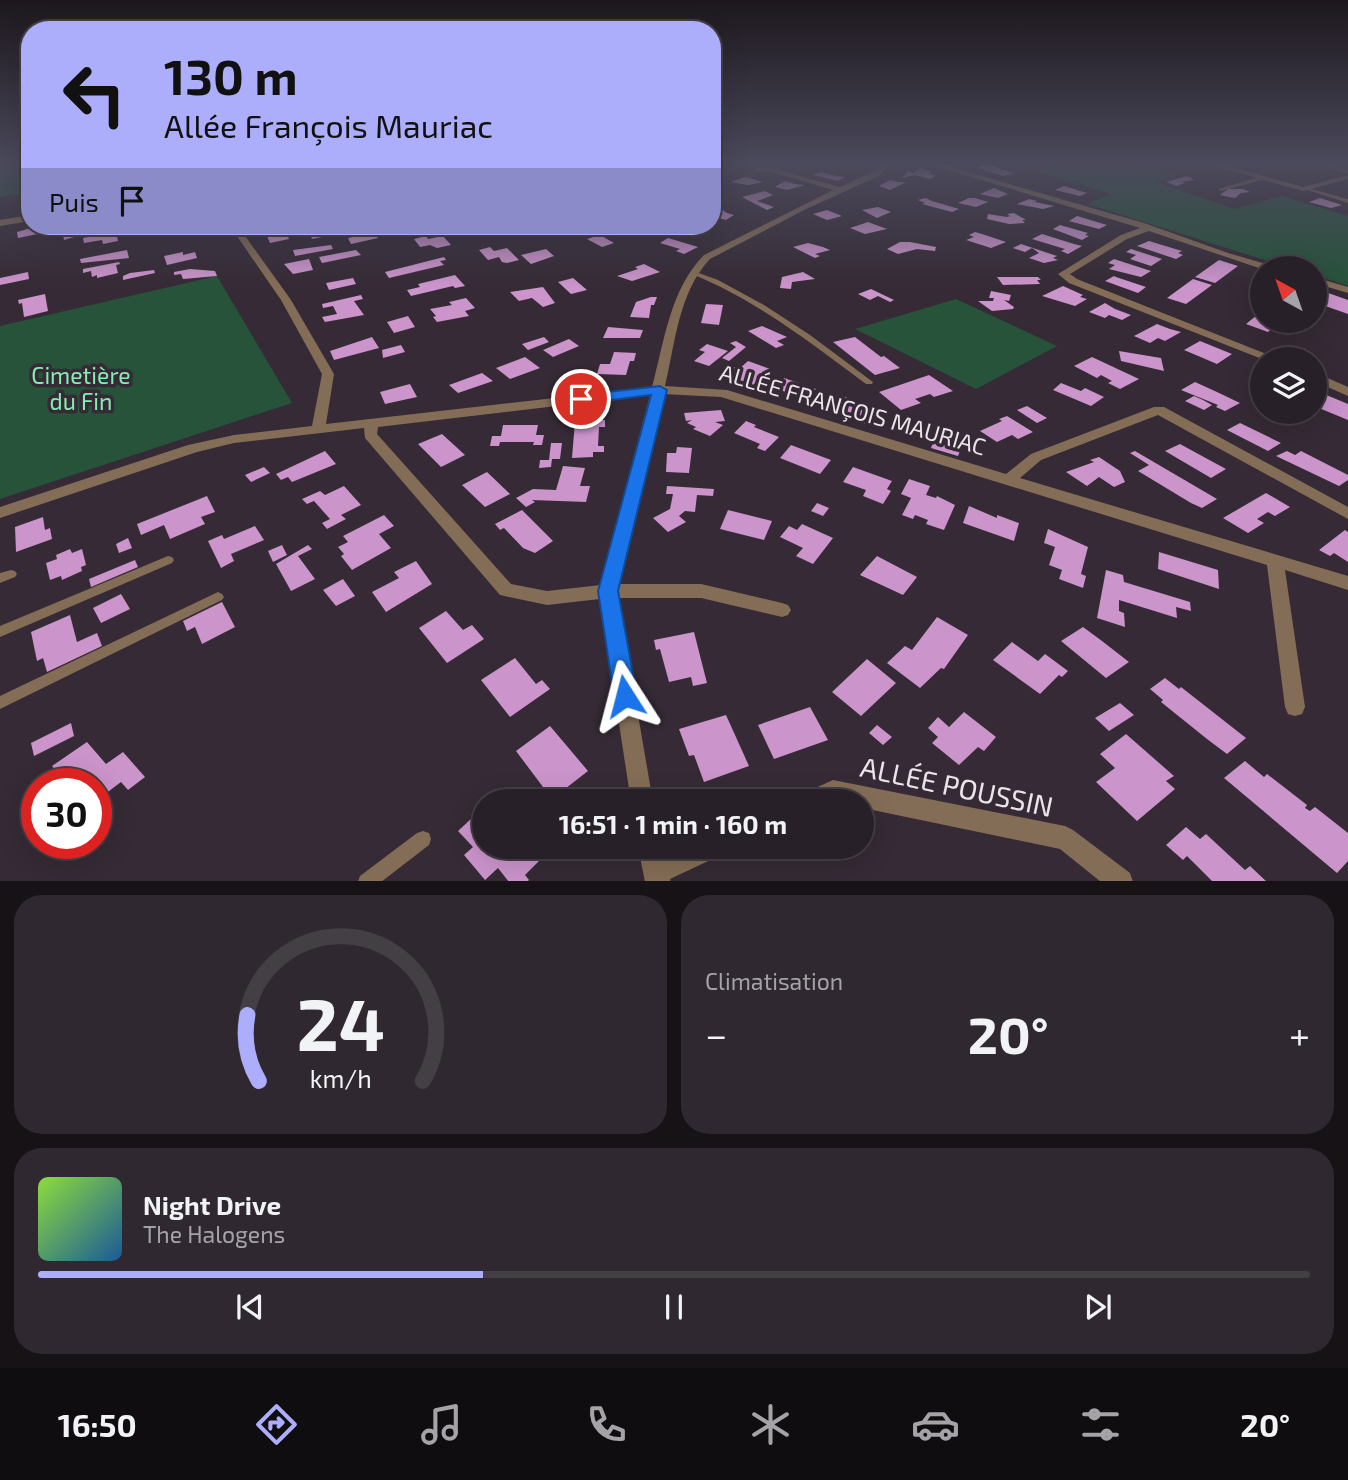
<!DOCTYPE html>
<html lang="fr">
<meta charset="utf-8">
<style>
:root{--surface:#282028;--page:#302830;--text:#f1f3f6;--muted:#a5a3a8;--line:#443e45;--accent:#adaefb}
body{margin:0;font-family:"Exo 2",sans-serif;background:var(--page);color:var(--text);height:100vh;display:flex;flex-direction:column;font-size:26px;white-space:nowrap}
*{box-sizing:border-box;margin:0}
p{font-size:23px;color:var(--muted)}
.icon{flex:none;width:38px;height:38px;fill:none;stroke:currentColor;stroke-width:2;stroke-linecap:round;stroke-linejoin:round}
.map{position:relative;height:881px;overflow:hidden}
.drawer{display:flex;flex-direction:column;gap:14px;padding:14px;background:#161216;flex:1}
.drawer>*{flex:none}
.guide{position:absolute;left:21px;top:21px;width:700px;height:214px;border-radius:28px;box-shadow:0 7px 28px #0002,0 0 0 2px var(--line);background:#adaefb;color:#111;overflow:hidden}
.needle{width:46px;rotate:320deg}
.controls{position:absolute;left:1250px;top:256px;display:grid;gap:14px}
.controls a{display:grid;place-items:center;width:77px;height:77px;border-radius:50%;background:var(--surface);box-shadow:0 7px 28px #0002,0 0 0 2px var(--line);font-size:35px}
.speed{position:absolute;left:21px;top:768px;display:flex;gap:14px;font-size:35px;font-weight:700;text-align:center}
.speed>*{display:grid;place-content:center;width:91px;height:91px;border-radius:50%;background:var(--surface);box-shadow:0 7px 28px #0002,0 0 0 2px var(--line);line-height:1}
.speed .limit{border:10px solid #d22;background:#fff;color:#111}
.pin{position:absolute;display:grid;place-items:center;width:60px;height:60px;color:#fff;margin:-30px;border:4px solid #fff;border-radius:50%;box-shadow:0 2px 7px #0007}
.me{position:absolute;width:77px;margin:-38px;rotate:351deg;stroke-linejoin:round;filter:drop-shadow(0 0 5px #0008)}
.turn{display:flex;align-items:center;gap:24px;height:147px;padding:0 28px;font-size:32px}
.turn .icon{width:91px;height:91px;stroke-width:2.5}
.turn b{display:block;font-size:49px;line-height:60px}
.then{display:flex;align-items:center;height:66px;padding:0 28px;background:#0003;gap:14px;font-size:26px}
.big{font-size:52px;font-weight:700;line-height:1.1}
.drawer .widget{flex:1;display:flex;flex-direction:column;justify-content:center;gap:10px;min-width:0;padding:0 24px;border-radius:28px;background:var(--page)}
.drawer .dial{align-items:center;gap:0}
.dial svg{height:182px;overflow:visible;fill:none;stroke:var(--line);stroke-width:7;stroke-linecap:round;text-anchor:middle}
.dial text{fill:var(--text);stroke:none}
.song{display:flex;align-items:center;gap:21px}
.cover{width:84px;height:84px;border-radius:10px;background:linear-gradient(135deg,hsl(90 70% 55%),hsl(210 70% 35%))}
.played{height:7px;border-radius:4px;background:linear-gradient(90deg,var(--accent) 35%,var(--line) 35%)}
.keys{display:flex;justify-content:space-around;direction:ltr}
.heat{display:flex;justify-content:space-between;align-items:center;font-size:38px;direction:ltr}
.drawer .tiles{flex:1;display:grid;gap:14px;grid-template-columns:1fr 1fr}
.widget:last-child{grid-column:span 2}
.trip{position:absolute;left:472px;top:789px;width:402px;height:70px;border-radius:35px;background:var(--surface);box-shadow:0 7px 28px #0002,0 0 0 2px var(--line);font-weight:700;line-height:70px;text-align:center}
.tab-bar{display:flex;height:112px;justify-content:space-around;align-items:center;background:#100d10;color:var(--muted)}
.tab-bar .icon{width:49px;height:49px}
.tab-bar .current{color:var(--accent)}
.tab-bar b{font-size:32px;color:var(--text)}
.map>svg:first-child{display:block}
</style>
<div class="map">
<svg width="1348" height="882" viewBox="0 0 1348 882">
<rect width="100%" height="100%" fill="#352a35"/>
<path fill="#26533a" d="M0,163H30V192L0,197Z
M1060,163H1131L1173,175L1156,182L1235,209L1282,196L1348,216V286L1314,275V268H1290L1087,204L1111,194L1036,172Z
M217,276L292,403L0,499V326Z
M956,299L1057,346L976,389L855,329Z"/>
<path fill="#cb94cb" d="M987,164L1014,173L1003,176L977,168Z
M920,168L932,171L928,174L936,175L931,179L914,175L902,178L908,171L914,173Z
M821,172L836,176L845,177L838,181L813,175Z
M1187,176L1195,180L1181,182L1185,183L1177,186L1166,182Z
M745,177L749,178L763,182L748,185L731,182Z
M890,180L898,182H906L890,190L879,186Z
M785,181L795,184L805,185L787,190L775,187Z
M1064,186L1087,193L1080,196L1055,190Z
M994,188L1008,194L998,198L980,194Z
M1228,189H1243L1250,192L1241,193L1235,198L1220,195Z
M765,191L773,195L757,201L774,207L767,210L742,197Z
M926,198L932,201L959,209L952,212L922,204L925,203L918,200Z
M969,198H975L988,202L976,207L958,203Z
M1320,198L1342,205L1331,208L1309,202Z
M1029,199L1037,201L1035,202L1054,206L1043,209L1017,204Z
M712,203L727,213L734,215L726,220L715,217L712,215Z
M878,207L891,212L877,218L862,210Z
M827,210L842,216L827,220L813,214Z
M1014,213L1026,220H1022L1025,223L1009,224L987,219L988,214L1007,217L1010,216L1007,214Z
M1077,216L1107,225L1099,229L1069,221Z
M868,222L887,229L865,234L850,228Z
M1060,225L1088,233L1085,235L1089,236L1082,240L1053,229Z
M38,226H51L52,231L18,238L17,232Z
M71,226H89L91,232L64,240L62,229Z
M326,226H339L343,233L312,239L308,229Z
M116,232L118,241L103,244L102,240L84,243L83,238Z
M286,232L289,239L270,243L267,236Z
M975,232L982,234L1006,242L991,248L966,240L974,237L969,235Z
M373,233L378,238L351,244L348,238Z
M1042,234L1074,244L1082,246L1068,254L1061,251L1065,249L1032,239Z
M600,235L614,243L602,247L587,239Z
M426,236L428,239L443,236L451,245L437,248L430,245L420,247L414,239Z
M668,238L698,247L684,254L676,251L680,249L660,243Z
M1149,241L1182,251L1178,253L1183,255L1176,259L1137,246Z
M900,242H910L936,247L935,251L917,249L898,254L887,249Z
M808,243L823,247L830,250L815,254L820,256L815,258L793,247Z
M1021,244L1057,256L1053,258L1058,260L1044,263L1029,258L1039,253L1032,248L1025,252L1013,248Z
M331,245L333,249L295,256L293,250Z
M490,247L494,251L507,248L519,260L507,263L502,262L499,257L488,260L479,250Z
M546,249L554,256L531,264L521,255Z
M1131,249L1162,259L1151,266L1130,259L1136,255L1126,252Z
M127,250L129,258L81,263L80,259Z
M356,250L361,255L322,263L319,257Z
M183,252V255L195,252L197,258L167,265L164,256Z
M444,257L446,260L440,261L444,265L389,278L385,272Z
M309,259L313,270L293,274L284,264Z
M1114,259L1151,271L1141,277L1109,269L1115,265L1108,263Z
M1219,260L1238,266L1215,283L1195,277Z
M119,262L120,264L116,265L118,273L97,278V275L92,277L91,271L83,273V269Z
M644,264L660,272L632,281L617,276L638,269L635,267Z
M190,269L215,271L217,276L183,279L181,274L174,275V272Z
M154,270L155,273L123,280V276L130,273Z
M28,272L29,279L0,285V278Z
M803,272L815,279L792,282L791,289L780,288L782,277Z
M455,275L465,286L455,288L453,286L411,296L407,290L420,287L418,284Z
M1114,276L1116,277L1146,287L1138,293L1105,281Z
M997,277H1038L1041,280H1037L1040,284L1003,285Z
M353,278L356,284L329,290L326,283Z
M573,278L587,290L571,294L558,282Z
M1193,279L1212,285L1186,304L1167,298Z
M1063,286L1083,295L1080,297L1087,299L1075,306L1042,296Z
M543,287L555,303L543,307L532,298L519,301L510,292Z
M1314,288L1348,300V314L1314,302Z
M871,289L894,300L890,302L878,296L870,300L858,294Z
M991,291L1011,295L1009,301L1004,300L1014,307L1013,309L992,311L978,301H993L994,298H989Z
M45,294L48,311L24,317L22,303L19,304L18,300Z
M361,295L363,299L354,301L364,315L325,322L322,317L337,314L333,306L323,308L322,304Z
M651,297H657L654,305H651L649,318L630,317L636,302Z
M466,298L475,308L465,311L469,316L437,322L433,317L436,316L430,309L452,305L449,302Z
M1105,303L1115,309L1131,315L1122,320L1109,315L1105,318L1089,312Z
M706,304L723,305L719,325L701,323Z
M1262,311V320H1281L1268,332L1246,324Z
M408,316L415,327L394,333L387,322Z
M1157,324L1170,329L1181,332L1165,341L1158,338L1150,343L1134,336Z
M762,326L787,337L777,341L784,345L776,348L748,331Z
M608,327L643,330L640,338H603Z
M372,337L379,348L334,360L330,351Z
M544,337L549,342L528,350L522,344Z
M855,337L881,357L884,356L900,368L875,375L833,342Z
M569,339L579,346L553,357L543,350Z
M736,341L746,347L729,361L722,358L736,347L730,343Z
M1200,341L1232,354L1217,364L1184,350Z
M707,344L728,351L709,366L694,361L705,352L699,350Z
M401,345L405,352L383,358L382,350Z
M1119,351L1161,358L1164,371L1121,361Z
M614,352L636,353L634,361H630L626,375L597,374L600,364H610Z
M525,357L540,368L510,379L496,368Z
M1092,357L1139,379L1120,389L1108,383L1112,381L1101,375L1097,378L1074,366Z
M748,361L770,369L753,385L724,374L732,366L739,369Z
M482,373L493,381L458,393L449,385Z
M929,375L953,391L934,397L930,394L915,399L921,403L901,410L879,392Z
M784,378L816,389L806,399L774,388Z
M1195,382L1217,392L1240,403L1225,411L1216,407L1218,405L1181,390Z
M1061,383L1081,391L1085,388L1104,397L1091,406L1053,390Z
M410,384L417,397L385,404L380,392Z
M1324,394L1348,404V420L1314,406V403Z
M838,395L848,398L845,402L874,412L865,424L824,409Z
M1194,396L1203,400L1212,405L1204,410L1185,401Z
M1027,406L1047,418L1037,423L1017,410Z
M721,410L725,421L715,422L723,425L710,436L693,429L696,427L687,423L692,420L686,421L684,413Z
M1007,416L1033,432L1018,439L1012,435L997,442L980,431L1002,421L999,419Z
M605,420V427H599L598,446H604V452H593V457L572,458L575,421Z
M746,421L756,425L754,427L779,437L765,451L757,448L760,444L734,433Z
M1240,423L1281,443L1268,451L1227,430Z
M503,425H538L536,435H544L542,445H533L534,442H500L499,446H490L492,436H501Z
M939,427L966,435L958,456L931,448Z
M442,434L465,455L441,467L418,444Z
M551,443H562L560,459H552L551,467L539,468L540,460H549Z
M1180,444L1202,456L1226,469L1211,478L1165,451Z
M791,445L831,460L820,474L780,458Z
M677,447L692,448L689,473L666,472L667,453H676Z
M325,451L336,464L292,482L288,477L281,480L276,474Z
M1135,451L1217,499L1202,508L1191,503L1138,471L1149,465L1130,453Z
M1287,451L1295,455L1301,451L1348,475V480L1339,486L1276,456Z
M1099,457L1120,471L1125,482L1114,487L1099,477L1087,486L1066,472L1094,462L1090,460Z
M563,466L585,468L580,486H590L586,502L532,500L535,502L526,507L516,498L533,489L556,490Z
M264,467L270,473L251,482L245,475Z
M853,467L892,481L887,489L891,491L883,504L863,496L866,490L843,482Z
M487,472L510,494L485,507L462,485Z
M909,479L930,486L926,495L936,498L937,496L955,505L944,530L926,524L928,520L915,515L913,519L902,515L911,498L901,494Z
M344,486L361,505L341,515L346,519L327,529L322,523L330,519L314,501L307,504L302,499L320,491L325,495Z
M667,486L683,487L714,489L713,496L697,495L695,512L685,511L679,516L686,522L668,532L653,518L670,509L673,494H666Z
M1266,493L1290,507L1275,516L1268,512L1257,519L1264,523L1248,533L1223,518Z
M207,496L215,512L201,517L205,524L170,539L164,525L141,535L137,524Z
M817,503L829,508L823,516L811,511Z
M969,506L997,518V515L1019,523L1014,541L963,523Z
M522,510L553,541L535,553L523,548L504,528L500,530L495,524Z
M728,510L772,521L764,540L720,529Z
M384,515L394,526L379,534L391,548L352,570L341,556L344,554L338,547L348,542L343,536Z
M43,517L45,530L50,528L52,539L16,552L15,527Z
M802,524L833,538L813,564L796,556L803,548L780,537L789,526L797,530Z
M255,526L264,540L231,554L234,561L221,568L208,541L222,535L224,539Z
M1048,529L1088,547L1081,574L1086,576L1083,588L1059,579L1062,570L1049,565L1055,547L1044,543Z
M1345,530L1348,532V562L1334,553L1330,556L1319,550Z
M128,538L132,548L119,553L116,544Z
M282,545L287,555L273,562L268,551Z
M308,545L312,549L298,556L315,579L291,591L276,564Z
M70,549L72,553L82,549L86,565L81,567L82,571L62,580L61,576L50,580L46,563L57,559L56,555Z
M1159,552L1218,570L1219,589L1158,569Z
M877,556L917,577L903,595L860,575Z
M135,560L138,567L91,587L89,579Z
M416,561L432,584L386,612L372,592L399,578L394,572Z
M1106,570L1123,575L1124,582L1190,602L1191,611L1176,607L1177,618L1119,600V611L1124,613L1125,627L1097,618Z
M343,579L355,596L336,606L323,590Z
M121,594L130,609L101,623L93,608Z
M222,602L235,627L202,644L195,627L187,631L183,621Z
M446,611L463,630L472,625L484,639L447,663L419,628Z
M70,615L77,642L97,633L102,646L47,672L43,658L37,661L31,632Z
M937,617L968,635L944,669L941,668L920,688L887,663L905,646L912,650Z
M1083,627L1102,641L1129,662L1106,678L1061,641Z
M694,632L707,683L693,686L691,677L669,682L660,649L656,650L654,640Z
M1012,642L1038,661L1045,654L1068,671L1062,677L1059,675L1040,694L993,660Z
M515,658L536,684L542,680L550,689L510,717L481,680Z
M867,659L896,683L861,716L832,692Z
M1165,678L1179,689L1181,687L1246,738L1227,754L1207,739L1161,702L1163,700L1150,689Z
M1120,703L1134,715L1109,731L1095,718Z
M810,707L828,740L774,759L758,725Z
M964,712L996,737L984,751L978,747L959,765L932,743L938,737L928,728L938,717L949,727Z
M726,715L749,766L704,782L694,755L689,756L679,729Z
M71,723L74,736L34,756L31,743Z
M877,725L892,737L883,745L869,733Z
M550,726L588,771L552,799L516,751Z
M1126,734L1174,776L1166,781L1175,789L1137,821L1096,782L1115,768L1100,754Z
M87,742L106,764L123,752L145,777L128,790L121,782L96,801V784H57L52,778L58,773L52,766Z
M1245,761L1264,777L1267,774L1307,805L1305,808L1310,811L1315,807L1348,833V861L1337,873L1224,778Z
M485,806V847H530L541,859L525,875L529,880L527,882H509L498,868L485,880L464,855L473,847L458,831Z
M1186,827L1200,839L1206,834L1245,870L1250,866L1267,882H1213L1187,856L1183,860L1166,845Z"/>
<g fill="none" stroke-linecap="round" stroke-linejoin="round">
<path fill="#846d56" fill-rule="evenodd" d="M1229,163H1237L1221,169L1218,167Z
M1263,176L1265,177V179L1221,191L1218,189Z
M1304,187L1348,199V203L1304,189Z
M692,272H696L718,280L764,305L810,335L873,382L872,384H866C811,343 756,300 692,274Z
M168,556L172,557L174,560L172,563L0,637V626Z
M11,570L15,571L17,574L15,577L0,583V573Z
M218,592L222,594L224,597L222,600L0,709V696Z
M423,831L429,833L431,839L429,845L381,882H358L360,876L417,833Z"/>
<path fill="#846d56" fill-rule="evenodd" d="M882,163H890L879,176L806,209L710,259C679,291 675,344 665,386L727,390L1006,474L1031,454L1154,407H1164L1348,507V519L1158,415L1041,460L1020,478L1348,576V590L1285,570L1305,707L1302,714L1295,716L1288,714L1285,707L1267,565L721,397L663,394L618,584H701L782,603L788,605L791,610L788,615L782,617L701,598H618L653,802H631L600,599L547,605L500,595L365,438L364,428L234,443L197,452L0,518V507L188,445L234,435L312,426L322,374L281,300L230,226H238L291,300L334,374L326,424L652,387C664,343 670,289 704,255L833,190L772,172H755V168H772L840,187L873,172ZM650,395L601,585L547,591L511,584L377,434L378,427Z
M925,163H937L1144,223L1228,253L1273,266L1275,268L1262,269L1149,231L1127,239L1070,274L1077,279L1279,359H1262L1069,283L1058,274L1121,235L1140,228Z
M1204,163H1217L1303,187L1348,175V179L1303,191Z
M1311,163H1324L1348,170V174Z
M30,215V221L0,226V220Z
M1314,277L1348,287V293L1314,283Z
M1314,372L1348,387V396L1314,381Z
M833,780L1065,826L1073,830L1130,873L1133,882H1101L1060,849L863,808V802H799L802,794Z
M638,847H662L664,857L686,847H725L721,855L670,879L671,882H645Z"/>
</g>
<linearGradient id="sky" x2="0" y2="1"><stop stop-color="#1d171d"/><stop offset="0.57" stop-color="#4b4a5c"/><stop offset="1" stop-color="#4b4a5c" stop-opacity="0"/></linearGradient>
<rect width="1348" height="286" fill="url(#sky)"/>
<path fill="#1a73e8" stroke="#114b97" stroke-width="2" d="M660,386L667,390L618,591L637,696L633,704L625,707L617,704L614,696L598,591L651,395L581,404L574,399L581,395Z"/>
<g text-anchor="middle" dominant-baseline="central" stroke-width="7" stroke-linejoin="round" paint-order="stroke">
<g font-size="23" fill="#84edb2" stroke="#352a35">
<text x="81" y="375">Cimetière<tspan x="81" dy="26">du Fin</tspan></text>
</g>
<g font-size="23" fill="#ebe4ea" stroke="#352a35">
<text transform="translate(853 409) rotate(16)">ALLÉE FRANÇOIS MAURIAC</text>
</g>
<g font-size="28" fill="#ebe4ea" stroke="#352a35">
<text transform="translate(957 786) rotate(12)">ALLÉE POUSSIN</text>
</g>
</g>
</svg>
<div class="controls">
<a><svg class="needle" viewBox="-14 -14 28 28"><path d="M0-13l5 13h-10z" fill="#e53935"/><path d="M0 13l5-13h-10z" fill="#a5a3a8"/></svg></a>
<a><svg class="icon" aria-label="layers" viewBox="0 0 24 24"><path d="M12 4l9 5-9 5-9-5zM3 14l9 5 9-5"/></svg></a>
</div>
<div class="speed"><div class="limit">30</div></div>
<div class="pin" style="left:581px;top:399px;background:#d93025"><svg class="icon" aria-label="arrive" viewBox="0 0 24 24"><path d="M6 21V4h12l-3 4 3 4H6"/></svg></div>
<svg class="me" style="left:625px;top:696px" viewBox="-20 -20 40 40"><path d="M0-17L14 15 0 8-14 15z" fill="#1a73e8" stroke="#fff" stroke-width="4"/></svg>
<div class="trip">16:51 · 1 min · 160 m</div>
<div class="guide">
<div class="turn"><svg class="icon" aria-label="left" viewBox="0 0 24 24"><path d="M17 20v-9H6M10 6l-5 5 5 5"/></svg><div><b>130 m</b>Allée François Mauriac</div></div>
<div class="then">Puis<svg class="icon" aria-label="arrive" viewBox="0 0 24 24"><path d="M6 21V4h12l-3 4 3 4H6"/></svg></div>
</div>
</div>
<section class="drawer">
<div class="tiles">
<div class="widget dial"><svg viewBox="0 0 100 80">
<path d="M14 69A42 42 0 1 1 86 69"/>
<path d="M14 69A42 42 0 0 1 9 40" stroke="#adaefb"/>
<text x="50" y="56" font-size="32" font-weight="700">24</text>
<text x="50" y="72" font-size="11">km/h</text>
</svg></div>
<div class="widget"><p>Climatisation</p>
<div class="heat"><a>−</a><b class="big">20°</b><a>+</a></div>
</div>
<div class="widget">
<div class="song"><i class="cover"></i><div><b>Night Drive</b><p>The Halogens</p></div></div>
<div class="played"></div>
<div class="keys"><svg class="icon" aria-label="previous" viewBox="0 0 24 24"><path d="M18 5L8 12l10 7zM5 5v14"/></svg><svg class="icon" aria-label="pause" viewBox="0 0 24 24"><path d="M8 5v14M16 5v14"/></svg><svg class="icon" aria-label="next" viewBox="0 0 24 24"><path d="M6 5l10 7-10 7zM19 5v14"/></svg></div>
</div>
</div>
</section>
<nav class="tab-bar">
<b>16:50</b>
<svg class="icon current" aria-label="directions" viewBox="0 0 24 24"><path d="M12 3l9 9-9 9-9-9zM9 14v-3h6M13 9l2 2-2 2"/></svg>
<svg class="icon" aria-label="music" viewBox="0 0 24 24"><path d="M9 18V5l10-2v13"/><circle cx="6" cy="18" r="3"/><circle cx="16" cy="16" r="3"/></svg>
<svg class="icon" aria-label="phone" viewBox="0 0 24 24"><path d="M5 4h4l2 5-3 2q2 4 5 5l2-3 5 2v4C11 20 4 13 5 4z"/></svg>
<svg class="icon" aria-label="climate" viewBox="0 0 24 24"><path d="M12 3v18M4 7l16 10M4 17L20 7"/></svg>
<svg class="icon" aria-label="car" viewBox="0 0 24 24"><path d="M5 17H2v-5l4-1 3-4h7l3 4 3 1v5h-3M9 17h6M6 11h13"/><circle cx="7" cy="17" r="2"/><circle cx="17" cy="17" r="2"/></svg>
<svg class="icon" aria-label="filters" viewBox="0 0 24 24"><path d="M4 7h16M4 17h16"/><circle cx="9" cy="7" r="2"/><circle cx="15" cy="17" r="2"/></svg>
<b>20°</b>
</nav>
